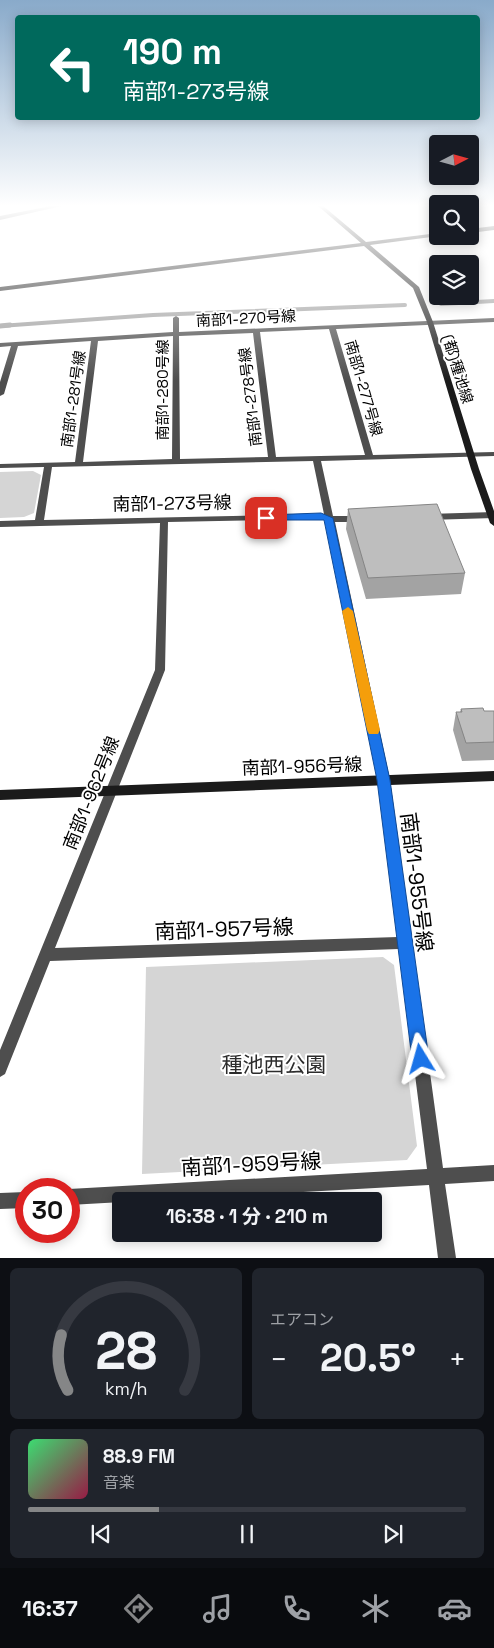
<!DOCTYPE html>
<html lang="ja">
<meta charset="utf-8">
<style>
:root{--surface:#171b24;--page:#20242c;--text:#f1f3f6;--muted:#9ea1a6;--line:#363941;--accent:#858687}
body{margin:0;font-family:"Space Grotesk","Noto Sans JP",sans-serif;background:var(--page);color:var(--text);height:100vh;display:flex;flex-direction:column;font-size:19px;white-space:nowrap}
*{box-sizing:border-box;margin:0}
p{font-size:16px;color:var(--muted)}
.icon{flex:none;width:28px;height:28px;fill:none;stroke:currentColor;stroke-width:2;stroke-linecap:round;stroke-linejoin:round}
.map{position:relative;height:1258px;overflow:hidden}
.drawer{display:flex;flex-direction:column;gap:10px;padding:10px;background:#0d0f14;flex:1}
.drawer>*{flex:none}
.guide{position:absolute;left:15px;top:15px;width:465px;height:105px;border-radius:5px;box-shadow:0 2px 12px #0003;background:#00695c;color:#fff;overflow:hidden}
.needle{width:32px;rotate:84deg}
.controls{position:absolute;left:429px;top:135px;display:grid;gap:10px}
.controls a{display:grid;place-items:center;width:50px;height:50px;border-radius:5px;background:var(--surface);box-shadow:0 2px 12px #0003;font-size:25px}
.speed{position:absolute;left:15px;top:1178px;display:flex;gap:10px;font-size:25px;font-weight:700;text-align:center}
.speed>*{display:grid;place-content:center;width:65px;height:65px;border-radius:50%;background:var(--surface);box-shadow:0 2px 12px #0003;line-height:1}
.speed .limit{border:8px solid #d22;background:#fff;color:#111}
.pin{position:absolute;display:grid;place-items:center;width:42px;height:42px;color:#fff;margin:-21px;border-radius:10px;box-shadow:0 2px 8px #0006}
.me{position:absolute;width:55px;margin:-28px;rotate:352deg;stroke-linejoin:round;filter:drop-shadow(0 0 4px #0008)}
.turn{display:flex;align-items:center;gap:18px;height:105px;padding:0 25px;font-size:22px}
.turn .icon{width:65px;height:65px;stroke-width:2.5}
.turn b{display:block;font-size:35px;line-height:42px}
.big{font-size:38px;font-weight:700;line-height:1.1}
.drawer .tile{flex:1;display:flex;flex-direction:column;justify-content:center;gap:8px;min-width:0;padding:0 18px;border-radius:8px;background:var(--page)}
.drawer .dial{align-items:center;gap:0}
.dial svg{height:130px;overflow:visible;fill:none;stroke:var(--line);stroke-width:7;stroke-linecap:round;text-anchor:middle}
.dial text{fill:var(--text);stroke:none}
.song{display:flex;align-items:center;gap:15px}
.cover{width:60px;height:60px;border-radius:8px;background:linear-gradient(135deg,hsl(140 70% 55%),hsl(340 70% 35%))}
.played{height:5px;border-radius:2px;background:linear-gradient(90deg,var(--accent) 30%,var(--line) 30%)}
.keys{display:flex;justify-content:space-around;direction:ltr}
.heat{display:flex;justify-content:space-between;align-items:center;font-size:28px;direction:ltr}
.drawer .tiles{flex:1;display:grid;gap:10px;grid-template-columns:1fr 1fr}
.tile:last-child{grid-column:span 2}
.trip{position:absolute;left:112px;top:1192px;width:270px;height:50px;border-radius:5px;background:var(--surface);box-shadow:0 2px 12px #0003;font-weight:700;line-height:50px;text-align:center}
.tabs{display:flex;height:80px;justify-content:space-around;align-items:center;background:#090b0e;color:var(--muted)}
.tabs .icon{width:35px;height:35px}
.tabs .current{color:var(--accent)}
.tabs b{font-size:22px;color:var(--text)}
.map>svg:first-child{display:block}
</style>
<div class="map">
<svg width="494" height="1258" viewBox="0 0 494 1258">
<rect width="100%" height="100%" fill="#fff"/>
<path fill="#d5d5d5" d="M33,471L41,475L34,513L24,517L0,518V472Z
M383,957L394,965L417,1146L407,1160L142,1174L146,967Z"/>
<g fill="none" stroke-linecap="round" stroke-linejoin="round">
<path stroke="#9c9c9c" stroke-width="4" d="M441,304L494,301
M0,326L153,315L405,305"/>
<path stroke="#9c9c9c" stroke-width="5" d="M0,326L10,325"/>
<path fill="#4e4e4e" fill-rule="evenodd" d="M56,205H66L0,220V216Z
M176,316L179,318V332L494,318V322L336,329L373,455L494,452V456L321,461L333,516H361L365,519L361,522H335L390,780L443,1168L494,1165V1181L445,1184L456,1258H438L429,1185L69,1205V1189L427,1169L399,949L50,961L5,1074L0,1077V1050L155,670L160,523L0,527V521L35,520L44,467L0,468V464L75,462L91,341L18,346L4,394L0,396V382L11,346L0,347V343L173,332V318ZM329,329L365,455L276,457L260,332ZM253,333L268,457L180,459L179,336ZM173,336L172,459L83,462L98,341ZM313,461L324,514L44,520L52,467ZM321,519L325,520L378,780L398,937L55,948L165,670L168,522Z
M494,512V518L428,520L424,517L428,514Z
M26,1192V1208L0,1209V1193Z"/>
<path fill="#1b1b1b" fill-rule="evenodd" d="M317,205H322L366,242L438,233V236H439L370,245L419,287L433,322L479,469L494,511V526L490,523L471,469L427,322L413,288L364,246L0,291V287L361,243Z
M494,226V230L470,233V229Z
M494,771V781L0,800V790Z"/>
</g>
<path fill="#a3a3a3" d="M348,509L465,573L461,594L366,599L346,529Z
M461,709L484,711H494V760L462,761L453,730L456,712H460Z"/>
<path fill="#bebebe" stroke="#858585" d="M437,504L465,573L368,578L348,509Z
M483,708L484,711H494V742L466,743L456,712H462L461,709Z"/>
<linearGradient id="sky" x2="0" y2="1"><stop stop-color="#89aaca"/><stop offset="0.54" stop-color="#fff"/><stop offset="1" stop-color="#fff" stop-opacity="0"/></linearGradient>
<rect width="494" height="381" fill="url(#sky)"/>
<path fill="#1a73e8" stroke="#114b97" d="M321,513L333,518L390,780L429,1059L427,1065L421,1068L415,1065L412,1059L377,780L324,520H266L261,518L266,515Z"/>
<path fill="#f59e0b" d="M348,607L353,611L380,730L378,734H369L367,730L342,611Z"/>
<g text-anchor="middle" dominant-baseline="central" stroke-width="4" stroke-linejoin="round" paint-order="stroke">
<g font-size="15" fill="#000" stroke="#fff">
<text transform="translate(246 318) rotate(-3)">南部1-270号線</text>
<text transform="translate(458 369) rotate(73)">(都)種池線</text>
<text transform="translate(364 388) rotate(74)">南部1-277号線</text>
<text transform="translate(162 390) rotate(-90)">南部1-280号線</text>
<text transform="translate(250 397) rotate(-97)">南部1-278号線</text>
<text transform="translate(73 399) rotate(-82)">南部1-281号線</text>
</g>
<g font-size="18" fill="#000" stroke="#fff">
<text transform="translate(172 503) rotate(-1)">南部1-273号線</text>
<text transform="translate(302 766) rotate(-2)">南部1-956号線</text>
<text transform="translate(91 793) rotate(-68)">南部1-962号線</text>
</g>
<g font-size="21" fill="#000" stroke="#fff">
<text transform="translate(417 882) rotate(83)">南部1-955号線</text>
<text transform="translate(224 929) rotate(-2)">南部1-957号線</text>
<text transform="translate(251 1164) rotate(-3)">南部1-959号線</text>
</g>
<g font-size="21" fill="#2c2c2c" stroke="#fff">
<text x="274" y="1064">種池西公園</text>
</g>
</g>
</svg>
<div class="controls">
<a><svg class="needle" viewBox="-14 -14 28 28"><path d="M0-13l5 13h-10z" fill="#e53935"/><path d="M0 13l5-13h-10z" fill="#9ea1a6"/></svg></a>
<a><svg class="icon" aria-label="search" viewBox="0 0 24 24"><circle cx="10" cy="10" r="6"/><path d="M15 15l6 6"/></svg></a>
<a><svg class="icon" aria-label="layers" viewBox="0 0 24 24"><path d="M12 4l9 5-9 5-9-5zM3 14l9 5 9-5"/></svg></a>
</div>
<div class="speed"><div class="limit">30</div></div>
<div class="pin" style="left:266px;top:518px;background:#d93025"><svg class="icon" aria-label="arrive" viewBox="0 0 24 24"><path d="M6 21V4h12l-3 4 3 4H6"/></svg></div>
<svg class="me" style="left:421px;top:1059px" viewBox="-20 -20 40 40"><path d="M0-17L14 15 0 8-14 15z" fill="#1a73e8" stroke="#fff" stroke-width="4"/></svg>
<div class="trip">16:38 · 1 分 · 210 m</div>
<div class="guide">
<div class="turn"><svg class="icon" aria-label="left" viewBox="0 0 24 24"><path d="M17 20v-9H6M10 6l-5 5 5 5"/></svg><div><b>190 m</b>南部1-273号線</div></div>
</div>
</div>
<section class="drawer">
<div class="tiles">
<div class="tile dial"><svg viewBox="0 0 100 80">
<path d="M14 69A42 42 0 1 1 86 69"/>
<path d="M14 69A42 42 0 0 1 10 35" stroke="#858687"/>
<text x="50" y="56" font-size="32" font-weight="700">28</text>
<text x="50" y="72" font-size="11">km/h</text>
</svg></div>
<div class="tile"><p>エアコン</p>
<div class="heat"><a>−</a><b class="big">20.5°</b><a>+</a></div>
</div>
<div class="tile">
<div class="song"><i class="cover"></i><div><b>88.9 FM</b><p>音楽</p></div></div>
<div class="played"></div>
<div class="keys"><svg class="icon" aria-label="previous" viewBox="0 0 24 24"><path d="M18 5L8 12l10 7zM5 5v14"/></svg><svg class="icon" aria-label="pause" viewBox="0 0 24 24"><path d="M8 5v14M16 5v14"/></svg><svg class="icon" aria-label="next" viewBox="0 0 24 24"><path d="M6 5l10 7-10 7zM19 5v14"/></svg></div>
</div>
</div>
</section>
<nav class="tabs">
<b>16:37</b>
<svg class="icon current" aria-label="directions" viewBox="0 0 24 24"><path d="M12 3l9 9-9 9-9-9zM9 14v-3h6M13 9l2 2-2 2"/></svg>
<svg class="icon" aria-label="music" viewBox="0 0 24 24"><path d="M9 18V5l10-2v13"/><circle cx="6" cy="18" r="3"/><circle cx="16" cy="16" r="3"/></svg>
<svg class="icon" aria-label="phone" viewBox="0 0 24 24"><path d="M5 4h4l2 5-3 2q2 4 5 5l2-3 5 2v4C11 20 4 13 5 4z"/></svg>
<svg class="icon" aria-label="climate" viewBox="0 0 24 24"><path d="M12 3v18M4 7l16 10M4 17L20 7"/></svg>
<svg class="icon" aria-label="car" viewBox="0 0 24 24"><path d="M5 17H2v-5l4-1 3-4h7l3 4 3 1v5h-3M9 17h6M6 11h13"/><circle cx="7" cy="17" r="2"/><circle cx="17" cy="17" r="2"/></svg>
</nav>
